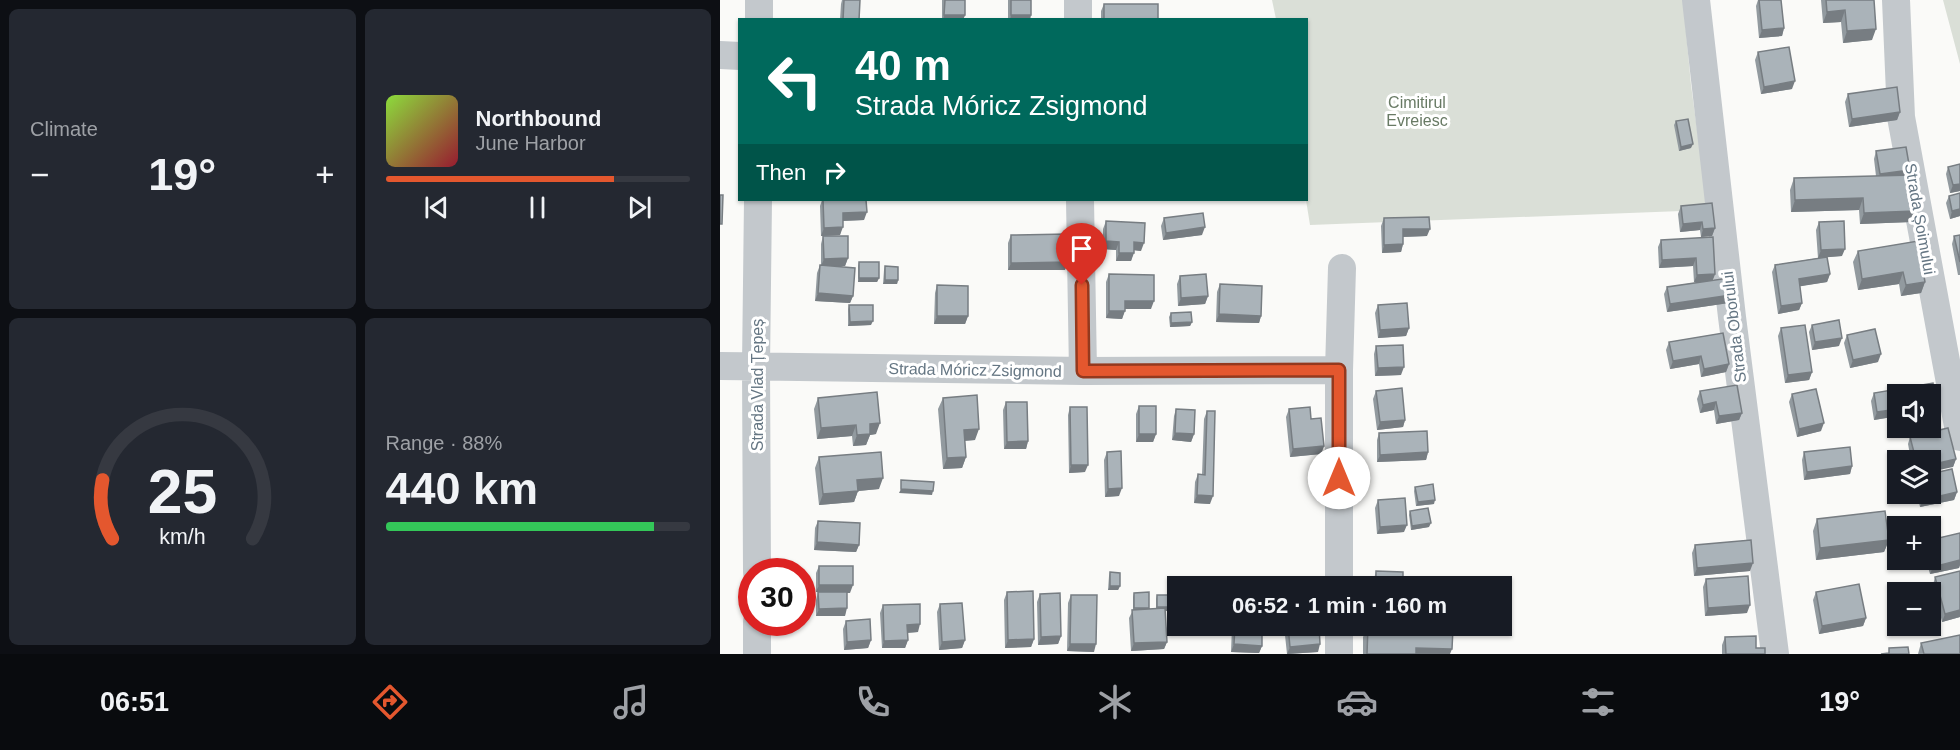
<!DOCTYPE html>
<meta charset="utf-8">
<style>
:root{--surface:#171b24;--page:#242831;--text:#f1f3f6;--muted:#9ea1a6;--line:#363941;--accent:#e4572e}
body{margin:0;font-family:Helvetica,sans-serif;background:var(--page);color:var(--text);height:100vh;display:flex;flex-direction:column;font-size:22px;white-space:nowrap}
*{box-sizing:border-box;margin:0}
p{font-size:20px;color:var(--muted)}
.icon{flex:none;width:33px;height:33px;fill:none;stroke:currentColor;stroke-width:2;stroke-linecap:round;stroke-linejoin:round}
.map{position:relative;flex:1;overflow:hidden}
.drawer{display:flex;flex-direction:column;gap:9px;padding:9px;background:#0d0f14;width:720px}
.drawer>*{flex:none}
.hud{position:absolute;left:18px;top:18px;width:570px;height:183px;border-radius:0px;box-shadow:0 2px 4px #0004;background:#00695c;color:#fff;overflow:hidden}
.buttons{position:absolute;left:1167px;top:384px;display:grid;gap:12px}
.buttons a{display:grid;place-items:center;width:54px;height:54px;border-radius:0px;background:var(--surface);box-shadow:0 2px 4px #0004;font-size:30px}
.speed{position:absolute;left:18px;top:558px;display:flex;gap:12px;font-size:30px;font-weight:700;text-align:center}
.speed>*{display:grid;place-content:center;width:78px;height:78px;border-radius:50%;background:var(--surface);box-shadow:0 2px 4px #0004;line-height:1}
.speed .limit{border:9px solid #d22;background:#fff;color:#111}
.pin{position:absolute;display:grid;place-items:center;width:51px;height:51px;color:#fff;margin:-62px -26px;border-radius:50% 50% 50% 0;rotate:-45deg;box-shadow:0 0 6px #0007}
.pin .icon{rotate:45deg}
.me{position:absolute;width:66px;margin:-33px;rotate:0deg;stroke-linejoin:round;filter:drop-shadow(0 0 4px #0008)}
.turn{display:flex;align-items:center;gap:21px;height:126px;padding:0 18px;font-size:27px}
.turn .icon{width:78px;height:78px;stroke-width:2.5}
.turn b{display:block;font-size:42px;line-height:51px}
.then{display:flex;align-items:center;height:57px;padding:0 18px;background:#0003;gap:12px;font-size:22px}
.big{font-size:45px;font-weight:700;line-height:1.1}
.drawer .tile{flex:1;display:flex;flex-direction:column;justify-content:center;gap:9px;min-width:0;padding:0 21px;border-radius:9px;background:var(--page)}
.drawer .dial{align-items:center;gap:0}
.dial svg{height:156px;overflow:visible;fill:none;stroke:var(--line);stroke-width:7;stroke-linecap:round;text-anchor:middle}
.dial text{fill:var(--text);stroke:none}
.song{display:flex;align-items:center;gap:18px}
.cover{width:72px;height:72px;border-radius:9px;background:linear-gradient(135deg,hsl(90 70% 55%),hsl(350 70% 35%))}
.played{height:6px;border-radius:3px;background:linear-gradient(90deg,var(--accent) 75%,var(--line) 75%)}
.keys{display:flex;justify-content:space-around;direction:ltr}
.heat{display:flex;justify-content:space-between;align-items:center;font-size:33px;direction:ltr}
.charge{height:9px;border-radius:4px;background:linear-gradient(90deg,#34c759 88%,var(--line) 0)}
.drawer .tiles{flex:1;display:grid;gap:9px;grid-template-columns:repeat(2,1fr)}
.trip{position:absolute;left:447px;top:576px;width:345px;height:60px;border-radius:0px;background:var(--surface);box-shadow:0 2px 4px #0004;font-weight:700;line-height:60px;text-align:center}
.tab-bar{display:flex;height:96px;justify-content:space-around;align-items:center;background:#090b0e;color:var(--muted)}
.tab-bar .icon{width:42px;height:42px}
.tab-bar .on{color:var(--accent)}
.tab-bar b{font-size:27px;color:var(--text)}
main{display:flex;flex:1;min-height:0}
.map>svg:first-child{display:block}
</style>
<main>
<section class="drawer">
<div class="tiles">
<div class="tile"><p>Climate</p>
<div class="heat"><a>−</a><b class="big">19°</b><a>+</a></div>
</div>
<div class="tile">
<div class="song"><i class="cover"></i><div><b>Northbound</b><p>June Harbor</p></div></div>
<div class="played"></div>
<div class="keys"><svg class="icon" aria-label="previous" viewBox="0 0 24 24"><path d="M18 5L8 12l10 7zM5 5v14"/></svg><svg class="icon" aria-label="pause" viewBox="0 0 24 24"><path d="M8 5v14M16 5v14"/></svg><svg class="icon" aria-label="next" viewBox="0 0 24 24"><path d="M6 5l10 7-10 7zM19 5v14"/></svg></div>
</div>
<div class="tile dial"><svg viewBox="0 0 100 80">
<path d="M14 69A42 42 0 1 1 86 69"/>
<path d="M14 69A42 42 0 0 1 9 39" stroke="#e4572e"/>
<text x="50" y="56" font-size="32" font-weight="700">25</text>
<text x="50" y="72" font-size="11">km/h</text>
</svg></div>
<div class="tile"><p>Range · 88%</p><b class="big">440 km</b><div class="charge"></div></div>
</div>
</section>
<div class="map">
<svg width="1240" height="654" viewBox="0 0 1240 654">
<rect width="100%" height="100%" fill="#fafaf8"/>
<path fill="#dadfd7" d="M552,0H963L971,85L988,210L590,225L586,200V20L556,19Z
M1223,0H1240V64Z"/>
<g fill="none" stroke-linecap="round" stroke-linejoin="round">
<path stroke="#c3c8cc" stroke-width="28" d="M39,0V20
M976,0L1012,317L1055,654
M1176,0L1181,117L1240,437
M358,20V0
M0,55L20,56
M360,200L363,371
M0,366L363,371L619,370
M37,572L36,366L38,200
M619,586V370L622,268
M37,622V654
M619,626V654"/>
</g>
<path fill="#929a9f" d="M122,0H140L139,20H120L121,4Z
M222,0H245V15L243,20H222Z
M288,0H311L310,20H288Z
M1038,0H1061L1064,28L1062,36L1039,38L1036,6Z
M1101,0H1154L1152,40L1123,43L1121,22L1103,23Z
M384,4L438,20H381V11Z
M1038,52L1072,89L1041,94L1035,60Z
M1128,94L1180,112L1177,120L1129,127L1125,102Z
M956,121L971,148L959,151L954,125Z
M1156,151L1188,175L1195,211L1191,222L1140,224L1139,210L1071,212L1070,190L1074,178L1156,176L1154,159Z
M1240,164V191L1230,193L1226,174L1228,167Z
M1229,196L1240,216L1230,219L1226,203Z
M102,200H146L144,220L123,221L120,235L101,236L100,206Z
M961,206L995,228L992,236L981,237L980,230L960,232L958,214Z
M444,218L482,235L443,240L441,226Z
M664,218L707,236L683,237V244L681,252L662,253L661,226Z
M386,221L421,251L414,250L411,261H396V250L383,249V229Z
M1099,222L1122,256L1107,257L1110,274L1107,282L1080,286L1082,303L1079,310L1058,314L1052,272L1055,265L1098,258L1096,230Z
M291,235L345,270H288V243Z
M1240,235V275H1238L1232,244L1234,236Z
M103,236L128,258L125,266H113L133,296L130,303L95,301L97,273L100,265H101V244Z
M993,237L995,274L993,280L1009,303L947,312L944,294L947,287L979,282H974L973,266L939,268L938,247L941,240Z
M1138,251L1205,282L1201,293L1181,296L1179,284L1138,290L1133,262Z
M139,262L159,278L157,282H138V266Z
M165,266L178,280L177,284H163L164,270Z
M389,274L431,309H405L402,319L386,318V282Z
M460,276L488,296L485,304L458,306L457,284Z
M500,284L541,316L539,323L496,322L497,292Z
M217,285L248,316L245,324H214L215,293Z
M129,305L151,325L128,326V309Z
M658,305L689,328L686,336L658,338L655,313Z
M451,313L472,322L470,326L450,327L449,317Z
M1092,325L1119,346L1092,350L1089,332Z
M1061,328L1092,372L1089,380L1065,383L1058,336Z
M1127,335L1158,362L1130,368L1124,343Z
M949,342L1009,364L1006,372L981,377L979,364L950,369L946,350Z
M656,346L681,375L655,376L654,354Z
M1213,383L1216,401L1214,409L1210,410V394H1178V416L1154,420L1151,401L1154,393Z
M656,391L685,420L683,427L657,430L653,399Z
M980,391L1022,413L1019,420L996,424L994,410L980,413L977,399Z
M1072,394L1101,431L1077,437L1069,402Z
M98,398L156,434L150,435L146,445L133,446L132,436L97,439L94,409Z
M223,398L255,440L245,441L246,457L242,468L223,469L218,409Z
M286,402L308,441L306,449H284L283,410Z
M419,406L436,434L433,442H416V414Z
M350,407L365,472L349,473L348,415Z
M456,409L474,434L471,442L452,440L454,416Z
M569,409L591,419L604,446L601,454L570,457L566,417Z
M487,411L490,504L474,503L475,482L478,474L482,475L484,419Z
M659,433L708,452L706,460L657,462V440Z
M1190,437L1236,459L1233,467L1210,460H1191L1188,444Z
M387,452L399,496L385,497L384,460Z
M1084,452L1132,466L1130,474L1084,480L1082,460Z
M99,457L159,489L138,491L134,502L99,505L95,468Z
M695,487L714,504L696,506L694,491Z
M1237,492L1234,500L1200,507L1197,494Z
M658,500L684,532L657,534L655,508Z
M690,511L709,527L691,530L689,515Z
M1097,519L1169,540L1164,552L1096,560L1093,531Z
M98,521L139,545L136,552L94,550L95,528Z
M1240,533V565L1239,568L1210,574L1206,560H1210V540Z
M975,545L1030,571L974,576L972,553Z
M99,566L130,593H127L125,616H96V600L98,592H96V573Z
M656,571L683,586H653L654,579Z
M390,572L400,586L398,590H388L389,576Z
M1215,577L1240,617L1222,622L1213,585Z
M986,579L1027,613L985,616L983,587Z
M287,592L314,639L311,647L285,648L284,600Z
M1096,592L1146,618L1143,626L1099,634L1093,600Z
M414,593L429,609H436V599L437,595L454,607L453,611H445L447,642L444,649L411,651L409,618L413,610V597Z
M320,594L341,636L338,644L318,645L317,602Z
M351,595L374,652L347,651L348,603Z
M220,604L245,640L242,648L219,650L217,612Z
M163,605L198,632L187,633L188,640L185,648H162L160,613Z
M458,615V626H472L470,635H456L457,618Z
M126,621L151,640L148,648L124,650L123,629Z
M512,626H542V646L539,653L511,652Z
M564,626H599L598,652L567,654Z
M648,626L730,654H643V637Z
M1005,637L1045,654H1002V645Z
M1201,643L1240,654H1198Z"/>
<path fill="#777d82" d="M1125,10L1121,22L1103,23L1107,12Z
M224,15H245L243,20H223Z
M291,15H311L310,20H290Z
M1064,28L1062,36L1039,38L1042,30Z
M1156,29L1152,40L1123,43L1127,31Z
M1075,81L1072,89L1041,94L1044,87Z
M1180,112L1177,120L1129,127L1132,119Z
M973,144L971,148L959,151L961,147Z
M1190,170L1187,178L1157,182L1160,174Z
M1240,184V191L1230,193L1233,185Z
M1143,198L1139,210L1071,212L1075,200Z
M1240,209V216L1230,219L1232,211Z
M1195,211L1191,222L1140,224L1144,213Z
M147,212L144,220L120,221L123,213Z
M982,222L980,230L960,232L963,224Z
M123,227L120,235L101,236L104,228Z
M485,227L482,235L443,240L446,233Z
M995,228L992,236L981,237L983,229Z
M683,229H710L707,236L680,237Z
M386,241L399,242L396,250L383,249Z
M414,242L424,243L421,251L412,250Z
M683,244L681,252L662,253L664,245Z
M1125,249L1122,256L1098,258L1101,250Z
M399,253H414L411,261H396Z
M128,258L125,266H101L104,259Z
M976,258L973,266L939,268L942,260Z
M348,262L345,270H288L291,263Z
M1183,272L1179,284L1138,290L1142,279Z
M995,274L992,282H974L977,275Z
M1110,274L1107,282L1076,287L1079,279Z
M139,278H159L157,282H138Z
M165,280H178L177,284H163Z
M1205,282L1201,293L1181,296L1186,285Z
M98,293L133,296L130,303L95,301Z
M1011,295L1009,303L947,312L950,304Z
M488,296L485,304L458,306L461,298Z
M405,301H434L431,309H402Z
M1082,303L1079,310L1058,314L1061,306Z
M389,311H405L402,319L386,318Z
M499,314L541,316L539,323L496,322Z
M217,316H248L245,324H214Z
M153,321L151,325L128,326L130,322Z
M472,322L470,326L450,327L451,323Z
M689,328L686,336L658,338L660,330Z
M1122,338L1119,346L1092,350L1095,342Z
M1161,354L1158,362L1130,368L1133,360Z
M981,356L979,364L950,369L953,361Z
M1009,364L1006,372L981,377L984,369Z
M684,367L681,375L655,376L658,368Z
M1092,372L1089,380L1065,383L1068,375Z
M1216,401L1214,409L1210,410V402Z
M996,402L994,410L980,413L983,405Z
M1178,409V416L1154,420L1157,412Z
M1022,413L1019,420L996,424L999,416Z
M685,420L683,427L657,430L660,422Z
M160,423L156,434L150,435L146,445L133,446L137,435L150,424Z
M1104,423L1101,431L1077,437L1079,429Z
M136,425L132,436L97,439L101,428Z
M259,429L255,440L240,441L244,430Z
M455,433L474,434L471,442L452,440Z
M419,434H436L433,442H416Z
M308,441L306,449H284L287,442Z
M604,446L601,454L570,457L573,449Z
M708,452L706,460L657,462L660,455Z
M246,457L242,468L223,469L227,458Z
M1236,459L1233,467L1210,472V465Z
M351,465H368L365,472L349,473Z
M1132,466L1130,474L1084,480L1087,472Z
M163,478L159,489L138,491L134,502L99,505L103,494L137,480Z
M402,488L399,496L385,497L388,489Z
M181,489L213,491L212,495L179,493Z
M1237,492L1234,500L1200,507L1203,500Z
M477,495L493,496L490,504L474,503Z
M715,500L714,504L696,506L698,502Z
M711,523L709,527L691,530L692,526Z
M687,525L684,532L657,534L660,527Z
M1169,540L1164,552L1096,560L1100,548Z
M97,542L139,545L136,552L94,550Z
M1240,556V565L1239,568L1210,574L1213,567Z
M1033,563L1030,571L974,576L977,568Z
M99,585H133L130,593L96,592Z
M390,586H400L398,590H388Z
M1030,605L1027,613L985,616L988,608Z
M437,607H454L453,611H436Z
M127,608L125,616H96L99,609Z
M1240,610V617L1222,622L1225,614Z
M1146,618L1143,626L1099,634L1102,626Z
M200,624L198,632L184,633L187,625Z
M458,631H472L470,635H456Z
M341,636L338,644L318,645L321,637Z
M314,639L311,647L285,648L288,640Z
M151,640L148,648L124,650L127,642Z
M188,640L185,648H162L164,641Z
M245,640L242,648L219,650L222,642Z
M447,642L444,649L411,651L414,643Z
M350,644H376L374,652L347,651Z
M514,644L542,646L539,653L511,652Z
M600,644L598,652L567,654L570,647Z
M696,648L732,649L730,654H694Z"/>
<path fill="#aab3b9" stroke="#777d82" stroke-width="1.5" d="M124,0H140L139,20H123Z
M225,0H245V15H224Z
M291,0H311V15H291Z
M1039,0H1061L1064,28L1042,30Z
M1106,0H1154L1156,29L1127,31L1125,10L1107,12Z
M384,4H438V20H384Z
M1069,47L1075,81L1044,87L1038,52Z
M1177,87L1180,112L1132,119L1128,94Z
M968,119L973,144L961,147L956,121Z
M1186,147L1190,170L1160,174L1156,151Z
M1240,164V184L1233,185L1228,167Z
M1194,175L1195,211L1144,213L1143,198L1075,200L1074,178Z
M1240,193V209L1232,211L1229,196Z
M0,195H3L2,224H0Z
M103,200H146L147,212L123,213V227L104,228Z
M992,203L995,228L983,229L982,222L963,224L961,206Z
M483,213L485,227L446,233L444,218Z
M709,217L710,229H683V244L664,245V218Z
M386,221L425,223L424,243L414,242V253H399V242L386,241Z
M1124,221L1125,249L1101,250L1099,222Z
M348,234V262L291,263V235Z
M1240,235V262L1234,236Z
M103,236H128V258L104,259Z
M993,237L995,274L977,275L976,258L942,260L941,240Z
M1198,241L1205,282L1186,285L1183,272L1142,279L1138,251Z
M1107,257L1110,274L1079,279L1082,303L1061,306L1055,265Z
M139,262H159V278H139Z
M100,265L135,268L133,296L98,293Z
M165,266L178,267V280H165Z
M389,274L434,275V301H405V311H389Z
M486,274L488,296L461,298L460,276Z
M1009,278L1011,295L950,304L947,287Z
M500,284L542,286L541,316L499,314Z
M217,285L248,286V316H217Z
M687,303L689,328L660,330L658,305Z
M129,305H153V321L130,322Z
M471,312L472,322L451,323V313Z
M1119,320L1122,338L1095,342L1092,325Z
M1085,325L1092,372L1068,375L1061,328Z
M1155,329L1161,354L1133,360L1127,335Z
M1003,333L1009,364L984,369L981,356L953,361L949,342Z
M683,345L684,367L658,368L656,346Z
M1213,383L1216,401L1210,402V394H1178V409L1157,412L1154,393Z
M1017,385L1022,413L999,416L996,402L983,405L980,391Z
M682,388L685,420L660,422L656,391Z
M1096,389L1104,423L1079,429L1072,394Z
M157,392L160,423L150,424V434L137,435L136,425L101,428L98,398Z
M257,395L259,429L244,430L246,457L227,458L223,398Z
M286,402H307L308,441L287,442Z
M419,406H436V434H419Z
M350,407H367L368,465H351Z
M590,407L591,419L601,418L604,446L573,449L569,409Z
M456,409L475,410L474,434L455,433Z
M487,411H495L493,496L477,495L478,474L485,475Z
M1228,428L1236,459L1210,465V460H1196L1190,437Z
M707,431L708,452L660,455L659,433Z
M1130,447L1132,466L1087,472L1084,452Z
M401,451L402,488L388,489L387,452Z
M161,452L163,478L137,480L138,491L103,494L99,457Z
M1232,469L1237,492L1203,500L1201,494H1210V474Z
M181,480L214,482L213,491L181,489Z
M713,484L715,500L698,502L695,487Z
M685,498L687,525L660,527L658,500Z
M708,508L711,523L692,526L690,511Z
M1165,511L1169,540L1100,548L1097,519Z
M98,521L140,523L139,545L97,542Z
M1240,533V560L1213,567L1210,557V540Z
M1031,540L1033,563L977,568L975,545Z
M99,566H133V585H99Z
M656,571L683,572V586H656Z
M1240,571V610L1225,614L1215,577Z
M390,572L400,573V586H390Z
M1028,576L1030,605L988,608L986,579Z
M1139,584L1146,618L1102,626L1096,592Z
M313,591L314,639L288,640L287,592Z
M98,592H127V608L99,609Z
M429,592V608H414V593Z
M340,593L341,636L321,637L320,594Z
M351,595H377L376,644H350Z
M437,595H455L454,607H437Z
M242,603L245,640L222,642L220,604Z
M200,604V624L187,625L188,640L164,641L163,605Z
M445,608L447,642L414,643L412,610Z
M150,619L151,640L127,642L126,621Z
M458,626H472V631H458Z
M515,626H542V646L514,644Z
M568,626H599L600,644L570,647Z
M648,626L733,628L732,649L696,648V654H647Z
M1240,635V654H1204L1201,643Z
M1036,636V648H1045V654H1006L1005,637Z
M1188,647L1189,654H1161L1169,653V648Z"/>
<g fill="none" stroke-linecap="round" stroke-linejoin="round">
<g stroke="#94391e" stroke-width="15">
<path id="route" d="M362,285L363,371L619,370V478"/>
</g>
<use href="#route" stroke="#e4572e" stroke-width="10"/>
</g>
<g text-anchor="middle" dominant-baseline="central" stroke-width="6" stroke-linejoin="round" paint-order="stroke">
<g font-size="16" fill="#687a64" stroke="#fff">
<text x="697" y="102">Cimitirul<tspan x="697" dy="18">Evreiesc</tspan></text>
</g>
<g font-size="16" fill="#657683" stroke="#fff">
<text transform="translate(1200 219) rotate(80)">Strada Șoimului</text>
<text transform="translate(1014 327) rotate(-97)">Strada Oborului</text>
<text transform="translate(255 370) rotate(1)">Strada Móricz Zsigmond</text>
<text transform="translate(37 385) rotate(-90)">Strada Vlad Țepeș</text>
</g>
</g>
</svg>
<div class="buttons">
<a><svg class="icon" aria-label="sound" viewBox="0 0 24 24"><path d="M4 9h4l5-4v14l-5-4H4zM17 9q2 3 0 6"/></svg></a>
<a><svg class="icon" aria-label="layers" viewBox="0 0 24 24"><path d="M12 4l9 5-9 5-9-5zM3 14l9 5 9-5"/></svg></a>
<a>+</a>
<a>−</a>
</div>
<div class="speed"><div class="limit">30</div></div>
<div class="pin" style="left:362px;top:285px;background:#d93025"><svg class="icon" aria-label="arrive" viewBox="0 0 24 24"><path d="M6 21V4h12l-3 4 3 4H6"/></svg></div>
<svg class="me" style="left:619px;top:478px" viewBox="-20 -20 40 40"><circle r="19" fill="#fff"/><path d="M0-13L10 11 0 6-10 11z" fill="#e4572e"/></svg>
<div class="trip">06:52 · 1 min · 160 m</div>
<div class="hud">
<div class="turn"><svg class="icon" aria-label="left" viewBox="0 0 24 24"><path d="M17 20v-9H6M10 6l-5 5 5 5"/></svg><div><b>40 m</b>Strada Móricz Zsigmond</div></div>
<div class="then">Then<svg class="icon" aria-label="right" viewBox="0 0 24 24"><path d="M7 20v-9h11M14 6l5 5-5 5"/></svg></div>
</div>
</div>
</main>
<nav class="tab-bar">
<b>06:51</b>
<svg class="icon on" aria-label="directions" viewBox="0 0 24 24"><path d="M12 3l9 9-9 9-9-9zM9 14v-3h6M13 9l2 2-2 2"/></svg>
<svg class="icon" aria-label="music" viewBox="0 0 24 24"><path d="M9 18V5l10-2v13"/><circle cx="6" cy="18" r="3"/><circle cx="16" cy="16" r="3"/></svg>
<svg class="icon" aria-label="phone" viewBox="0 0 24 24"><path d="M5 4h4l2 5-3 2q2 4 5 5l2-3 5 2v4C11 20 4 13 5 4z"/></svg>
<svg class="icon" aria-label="climate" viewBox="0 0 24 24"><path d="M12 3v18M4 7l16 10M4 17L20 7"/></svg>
<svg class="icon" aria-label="car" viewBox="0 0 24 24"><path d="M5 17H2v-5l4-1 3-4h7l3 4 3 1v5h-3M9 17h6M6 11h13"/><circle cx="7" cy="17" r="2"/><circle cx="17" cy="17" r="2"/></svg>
<svg class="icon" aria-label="filters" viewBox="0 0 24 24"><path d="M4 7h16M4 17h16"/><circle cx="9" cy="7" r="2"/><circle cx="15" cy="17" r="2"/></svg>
<b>19°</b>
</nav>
